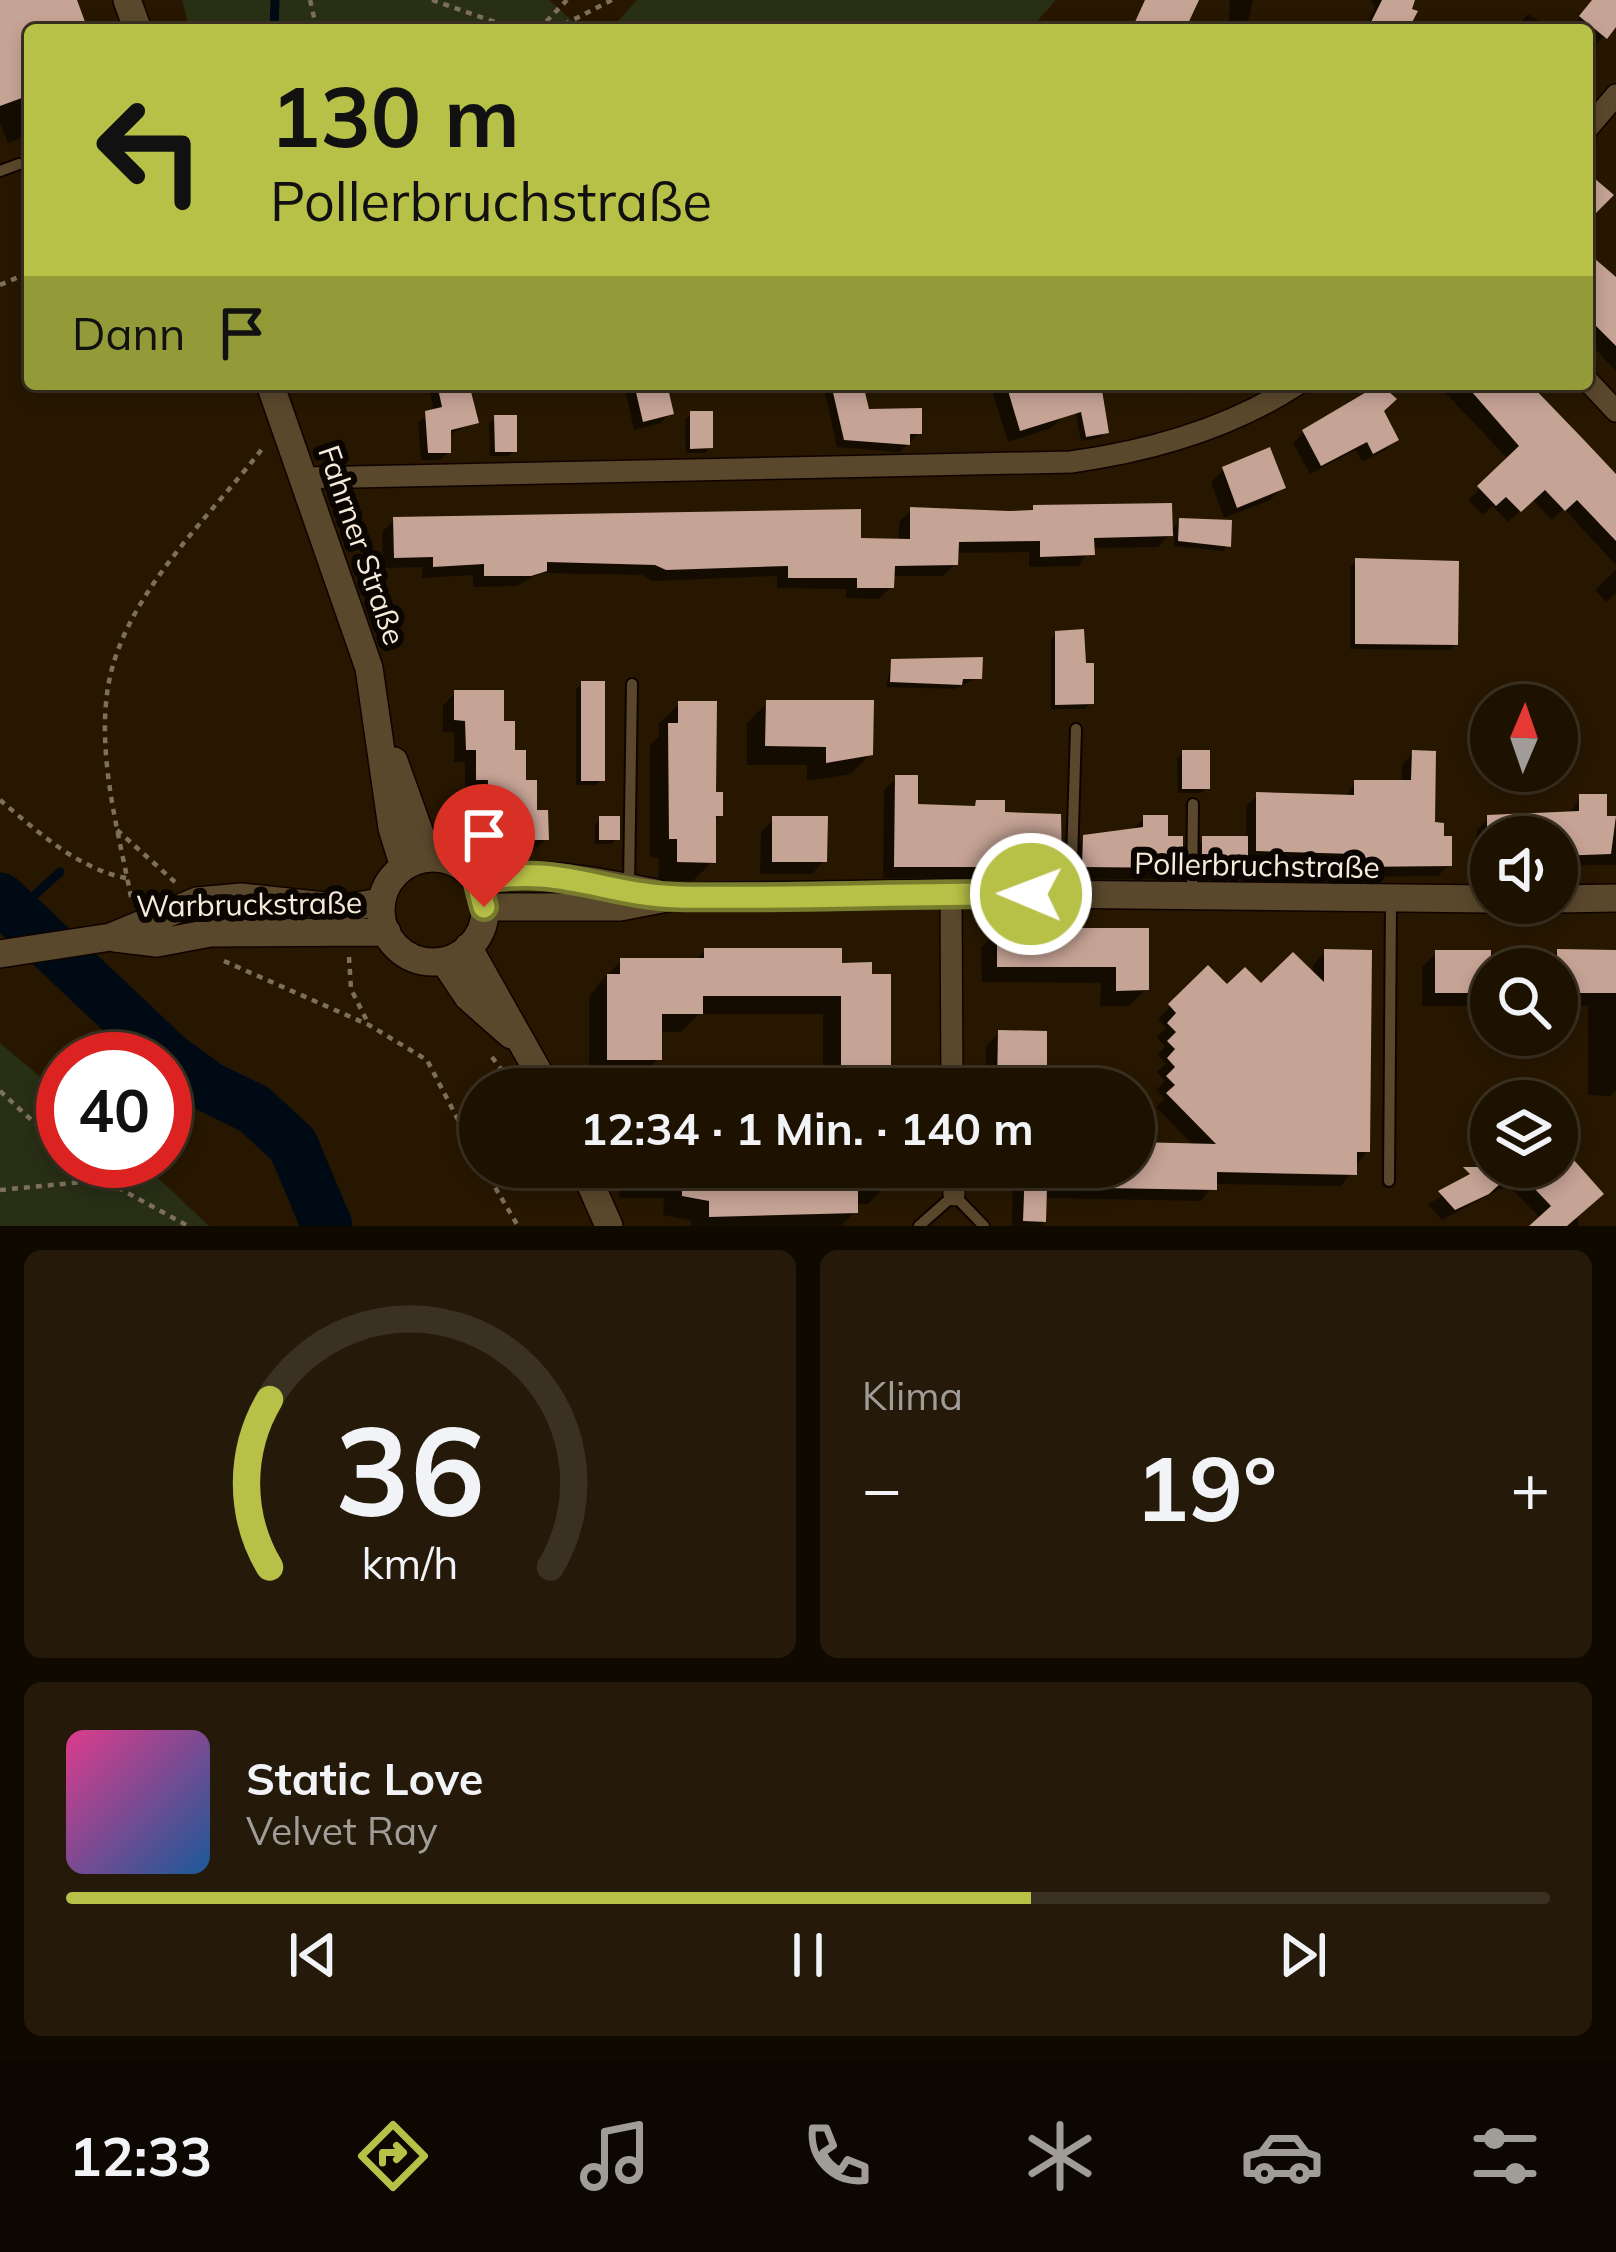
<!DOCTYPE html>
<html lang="de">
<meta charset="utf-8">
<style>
:root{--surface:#1d1100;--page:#251a0a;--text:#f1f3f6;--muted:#a09d99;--line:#3b3122;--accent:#b8c147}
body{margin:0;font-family:Mulish,sans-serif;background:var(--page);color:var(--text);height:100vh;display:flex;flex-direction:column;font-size:45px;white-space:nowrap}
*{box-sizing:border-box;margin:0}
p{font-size:39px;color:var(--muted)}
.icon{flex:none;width:66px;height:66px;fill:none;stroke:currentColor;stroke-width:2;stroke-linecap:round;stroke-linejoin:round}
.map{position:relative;height:1226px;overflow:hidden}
.details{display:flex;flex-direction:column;gap:24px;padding:24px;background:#100900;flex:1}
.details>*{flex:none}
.top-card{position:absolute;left:24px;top:24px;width:1569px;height:366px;border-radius:12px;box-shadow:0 6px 18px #0003,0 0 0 3px var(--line);background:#b8c147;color:#111;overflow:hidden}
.needle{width:78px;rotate:2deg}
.tools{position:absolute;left:1470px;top:684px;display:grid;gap:24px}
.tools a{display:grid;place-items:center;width:108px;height:108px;border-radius:50%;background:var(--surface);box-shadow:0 6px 18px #0003,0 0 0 3px var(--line);font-size:60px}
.speed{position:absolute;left:36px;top:1032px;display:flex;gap:24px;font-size:60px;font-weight:700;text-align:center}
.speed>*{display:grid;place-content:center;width:156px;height:156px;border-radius:50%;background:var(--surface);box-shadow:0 6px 18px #0003,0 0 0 3px var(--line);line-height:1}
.speed .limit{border:18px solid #d22;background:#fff;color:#111}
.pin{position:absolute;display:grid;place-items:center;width:102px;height:102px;color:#fff;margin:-123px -51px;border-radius:50% 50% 50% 0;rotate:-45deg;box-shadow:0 0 12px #0007}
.pin .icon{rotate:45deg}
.me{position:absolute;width:132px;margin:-66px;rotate:271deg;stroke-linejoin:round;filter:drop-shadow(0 0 9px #0008)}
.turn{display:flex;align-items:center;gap:42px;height:252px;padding:0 48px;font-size:54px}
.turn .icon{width:156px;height:156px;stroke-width:2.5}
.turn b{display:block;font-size:84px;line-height:102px}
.then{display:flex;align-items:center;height:114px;padding:0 48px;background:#0003;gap:24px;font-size:45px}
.big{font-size:90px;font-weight:700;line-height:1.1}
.details .tile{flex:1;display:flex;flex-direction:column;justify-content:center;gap:18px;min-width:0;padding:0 42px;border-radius:18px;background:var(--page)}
.details .dial{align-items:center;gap:0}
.dial svg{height:312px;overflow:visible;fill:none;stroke:var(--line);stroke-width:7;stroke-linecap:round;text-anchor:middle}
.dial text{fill:var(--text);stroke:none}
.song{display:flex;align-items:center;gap:36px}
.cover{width:144px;height:144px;border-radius:18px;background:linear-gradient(135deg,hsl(330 70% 55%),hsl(210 70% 35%))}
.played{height:12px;border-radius:6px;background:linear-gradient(90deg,var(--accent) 65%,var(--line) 65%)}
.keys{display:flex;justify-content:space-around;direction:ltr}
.heat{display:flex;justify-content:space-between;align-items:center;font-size:66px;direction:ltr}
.details .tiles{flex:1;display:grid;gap:24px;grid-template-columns:1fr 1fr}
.tile:last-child{grid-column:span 2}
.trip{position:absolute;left:459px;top:1068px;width:696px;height:120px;border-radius:60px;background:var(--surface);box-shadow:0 6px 18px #0003,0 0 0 3px var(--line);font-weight:700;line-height:120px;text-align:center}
.dock{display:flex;height:192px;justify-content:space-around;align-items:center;background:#0c0700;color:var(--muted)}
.dock .icon{width:84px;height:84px}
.dock .on{color:var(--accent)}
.dock b{font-size:54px;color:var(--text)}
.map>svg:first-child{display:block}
</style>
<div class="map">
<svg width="1616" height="1226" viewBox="0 0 1616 1226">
<rect width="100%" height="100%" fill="#271700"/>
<path fill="#282f15" d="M182,0H549L583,30H190Z
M637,0H1056L1029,30H610Z
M0,1043L63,1096V1161H140L209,1226H0Z"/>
<path fill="#0007" d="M0,0H74L85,30H30V135L8,143L0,124Z
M1196,0L1181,30H1129L1146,3Z
M1230,0H1253L1246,30H1228Z
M1370,0H1412L1405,30H1364L1375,7Z
M1594,0H1616V23L1593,48L1587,30L1570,29Z
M1528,14L1548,27L1546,30H1514Z
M1587,256L1616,283V371L1587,340Z
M428,384H466L475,422L448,435V452L440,460H421L418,422L434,412Z
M624,384H663L670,413L661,423L634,430Z
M823,384H860L867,412L919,433L900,452L837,447Z
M990,384H1054L1064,416L1051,428L1008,442Z
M1183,384H1204L1191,394Z
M1437,384H1518L1616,479V565L1564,509L1552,520L1532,499L1508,522L1492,506L1483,515L1468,500L1509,460Z
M1080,404L1106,432L1100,438L1081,441L1075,409Z
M1381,411L1396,439L1385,450L1362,462L1356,450L1310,474L1293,443L1304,432Z
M691,414L710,447L705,453H686L685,420Z
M495,418L514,450L509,456H490L489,424Z
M1224,470L1283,487L1270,500L1224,518L1211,482Z
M1034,508L1170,531L1180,521L1228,545L1223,551L1174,546V530L1158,547L1091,548L1079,566L1029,567V552L955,553V564L943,576H892L891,587L879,599L846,598V589L777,588V576L652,581L642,575L540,573L517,586L473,587V575L422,578V567L383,568L382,532L394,520L899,542V522L911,510L1029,513Z
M1356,561L1455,644L1450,650L1350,649V567Z
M1616,570V593L1606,602L1595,590Z
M1056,634L1091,703L1085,709H1051V639Z
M892,662L979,677L954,689L886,687Z
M582,684L602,780L596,785H576V689Z
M455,693L501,723L546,839L533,851H487V821H476V792H465V762H454V732H443V705Z
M767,703L870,754L851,774L807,781V765H747V723Z
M679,704L720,815L713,822V861L693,881H658L659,858L650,857V746L659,736V723Z
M1183,753L1207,787L1201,793H1178L1177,758Z
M1413,753L1449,865L1438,876L1344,877V864L1245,861L1232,879H1191V852L1204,839H1246V806L1258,795L1344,798L1355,783H1402V765Z
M897,778L915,807L971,809L977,803L1002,815L1057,866L1045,878H883L884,790Z
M1580,797L1604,819H1616V865H1557V837H1491V864H1476L1477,830L1489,818L1568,815Z
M1144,818L1165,838L1180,867L1167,879H1070L1071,851L1084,838L1132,830Z
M601,819L617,838L611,844H595V824Z
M774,819L824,861L812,874H760L761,832Z
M998,931H1146V989L1129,1006H1100L1101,983L982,982L981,948Z
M705,951L839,966L888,1089H823V1014H699L681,1032H659V1058L640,1078H589V997L601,981L621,961H694Z
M1325,952L1367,1151L1341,1186L1214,1184L1201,1201L1044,1198L1043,1226H1012L1013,1167H1134V1146L1195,1147L1156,1107L1165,1099L1156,1090L1165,1081L1157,1072L1166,1063L1157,1055L1165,1047L1157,1037L1166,1028L1158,1019L1208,969L1227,989L1261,987L1313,976V965Z
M1436,953H1616V1090L1610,1096L1588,1095V1006H1557V969H1491V1006H1422V967Z
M999,1033L1044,1089H986V1046Z
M1557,1145L1579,1226H1533L1541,1219L1508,1185L1442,1220L1428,1204L1492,1167H1557Z
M619,1167H888V1184L868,1204H855V1212L840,1226H691V1220L663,1215L664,1198H619Z"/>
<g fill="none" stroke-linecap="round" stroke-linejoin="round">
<path stroke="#000a15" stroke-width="9" d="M274,30L275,0
M15,913L60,872"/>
<path stroke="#000a15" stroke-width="51" d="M0,898L168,1057L209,1087L254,1109L293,1145L327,1226"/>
</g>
<path fill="#c5a395" d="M0,0H77L88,30H30V95L0,106Z
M1145,0H1199L1185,30H1147L1134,24Z
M1382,0H1415L1412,9L1418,11L1408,30H1367Z
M1592,0H1616V27L1607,39L1579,16Z
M1587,172L1614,195L1587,222Z
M1587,252L1616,277V346L1587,317Z
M437,384H469L479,423L451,430V453H428L425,411L442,407Z
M634,384H667L674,414L643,422Z
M831,384H863L869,409L922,408V434H910V445L844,440Z
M1006,384H1101L1109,433L1086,437L1081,412L1020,431Z
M1380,384L1397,399L1384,411L1399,440L1373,454L1367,442L1321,466L1302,430Z
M1465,384H1530L1584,440L1616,474V541L1577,500L1565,511L1545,490L1521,512L1506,497L1496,506L1477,486L1519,446Z
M690,411H713V448L690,449Z
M494,415H517V452H495Z
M1270,447L1286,488L1237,508L1222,467Z
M1172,503L1173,536L1094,538L1095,555L1040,557V541L959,542L958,565L895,566L894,588H857V578H788V566L666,570L655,565L547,562V571L531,576H484V564L433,567V557L394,558L393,517L861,509V538L910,539V507L1009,511L1033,510V505Z
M1179,518L1232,520L1231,547L1178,541Z
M1355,558L1459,561L1458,645L1355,644Z
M1084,629L1086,663H1094V704L1055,705V631Z
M983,657L982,679H963L962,685L890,682L891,659Z
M581,681H605V781H581Z
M454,690H504V721H515V750H526V780H537V810H548L549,840H498L499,810H487L488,780H476V750H466L465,721L454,720Z
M766,700H874L873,755L826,763V747L765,746Z
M678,701H717L716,792H723V816H716V863L677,862V839H669L668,723H678Z
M1182,750H1210V789H1182Z
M1412,750L1436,751L1435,822L1444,823V836H1452V866L1354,867V854L1256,851V792L1354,795V780H1411Z
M895,775H918V804L975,806L976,800H1005V812L1061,814L1062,867H894Z
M1579,794H1607V816H1616L1611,854L1557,856V837H1487V815L1579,811Z
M1143,815H1168V836H1183V868L1082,867L1083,835L1143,827Z
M599,816H620V840H599Z
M772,816H828L827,862H772Z
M1202,836H1248V868H1202Z
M997,928H1149V990L1116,991V967H997Z
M704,948H842V963L872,962V974H891V1089H841V996H703V1014H662V1060H607V974H620V958H704Z
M1324,949L1372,950L1370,1152H1357V1175L1217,1172V1190L1047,1187L1046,1222L1023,1221L1025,1167H1134V1142L1216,1144L1166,1093L1175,1085L1166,1076L1175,1067L1167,1058L1175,1049L1167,1041L1176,1032L1167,1023L1176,1013L1168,1004L1208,965L1227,984L1245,967L1261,983L1293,952L1324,982Z
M1557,949L1616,950V993H1557Z
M1435,950H1491V993H1435Z
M998,1030L1047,1031V1089H997Z
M1557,1141L1604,1194L1567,1226H1529L1551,1206L1516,1169L1489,1194L1455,1210L1438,1191L1470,1174L1463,1167H1557Z
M682,1167H858V1213L709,1217V1201L682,1196Z"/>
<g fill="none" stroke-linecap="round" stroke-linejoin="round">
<g stroke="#0f0300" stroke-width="14">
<path id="service" d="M0,171L19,164
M629,885L632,684
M1071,893L1076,729
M1192,897L1193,804
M1389,1181L1391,902
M919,1226L954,1195L984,1226"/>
</g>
<g stroke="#0f0300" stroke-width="24">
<path id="minor" d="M1587,129L1616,95
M1587,380L1616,411
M305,478L1071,462C1151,451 1229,429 1298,384
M951,893L952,1089
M953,1167L954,1195"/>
</g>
<g stroke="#0f0300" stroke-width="30">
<path id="tertiary" d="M127,0L138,30
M270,384L369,668L392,828L404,867
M394,761L428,856
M381 910a52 52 0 1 1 104 0a52 52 0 1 1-104 0Z
M477,880C538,868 595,881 656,893
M1557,899L1616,898
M485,907H620L672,897L951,893L1491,899
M115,938L157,943L210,933L387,932
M468,947L548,1089
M0,954L111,937L197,901L241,897L344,908L381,902
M444,961L468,997L511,1035
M583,1167L609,1226"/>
</g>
<path stroke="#7d705b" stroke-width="4.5" stroke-dasharray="6 6" stroke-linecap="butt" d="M310,0L317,30
M432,0L518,30
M538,30L567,0
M553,30L612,0
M0,285L30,272
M0,800C37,831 78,869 126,878
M117,830L175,882
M131,897C118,830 97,756 108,687C123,596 208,519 262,449
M349,957L351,989L369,1025
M224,961L369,1025L427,1060L480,1162
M492,1057L501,1069L493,1089
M0,1091L63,1149
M470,1146L480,1122
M79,1161L103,1179
M483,1167L518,1226
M0,1190L104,1180L188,1226"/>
<use href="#service" stroke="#5a482c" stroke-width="10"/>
<use href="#minor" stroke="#5a482c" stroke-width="21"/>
<use href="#tertiary" stroke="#5a482c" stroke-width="27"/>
</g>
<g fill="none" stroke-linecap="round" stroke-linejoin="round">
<g stroke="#787d2e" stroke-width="30">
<path id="route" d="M484,907L477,880C561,864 604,895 678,897C796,899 914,893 1031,894"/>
</g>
<use href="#route" stroke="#b8c147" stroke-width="21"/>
</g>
<g text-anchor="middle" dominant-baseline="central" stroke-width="12" stroke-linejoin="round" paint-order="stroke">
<g font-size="30" fill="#f6ebdb" stroke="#0a0500">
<text transform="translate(362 545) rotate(71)">Fahrner Straße</text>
<text transform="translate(1257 865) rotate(1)">Pollerbruchstraße</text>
<text transform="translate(249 904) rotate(-1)">Warbruckstraße</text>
</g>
</g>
</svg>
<div class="tools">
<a><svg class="needle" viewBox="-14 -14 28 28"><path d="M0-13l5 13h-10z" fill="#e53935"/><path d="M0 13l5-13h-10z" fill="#a09d99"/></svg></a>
<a><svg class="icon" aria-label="sound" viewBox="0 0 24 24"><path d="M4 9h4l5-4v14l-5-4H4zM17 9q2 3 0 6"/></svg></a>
<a><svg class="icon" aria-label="search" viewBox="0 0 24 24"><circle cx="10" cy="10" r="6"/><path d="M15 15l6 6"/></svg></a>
<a><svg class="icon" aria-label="layers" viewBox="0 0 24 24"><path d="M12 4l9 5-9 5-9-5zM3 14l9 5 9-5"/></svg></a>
</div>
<div class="speed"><div class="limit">40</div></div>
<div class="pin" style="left:484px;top:907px;background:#d93025"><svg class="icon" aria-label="arrive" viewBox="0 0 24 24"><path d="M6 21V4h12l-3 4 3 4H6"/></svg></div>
<svg class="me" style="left:1031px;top:894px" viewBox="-20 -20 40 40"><circle r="17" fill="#b8c147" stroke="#fff" stroke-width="3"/><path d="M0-11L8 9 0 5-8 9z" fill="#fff"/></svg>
<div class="trip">12:34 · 1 Min. · 140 m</div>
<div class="top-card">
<div class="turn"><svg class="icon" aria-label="left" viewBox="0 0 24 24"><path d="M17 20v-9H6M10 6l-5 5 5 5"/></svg><div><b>130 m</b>Pollerbruchstraße</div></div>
<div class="then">Dann<svg class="icon" aria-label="arrive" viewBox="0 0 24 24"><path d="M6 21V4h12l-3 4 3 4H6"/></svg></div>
</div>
</div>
<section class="details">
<div class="tiles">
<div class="tile dial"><svg viewBox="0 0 100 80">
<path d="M14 69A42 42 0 1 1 86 69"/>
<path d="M14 69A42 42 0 0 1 14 26" stroke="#b8c147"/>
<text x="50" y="56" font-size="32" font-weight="700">36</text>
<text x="50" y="72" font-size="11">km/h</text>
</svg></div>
<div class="tile"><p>Klima</p>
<div class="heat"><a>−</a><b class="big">19°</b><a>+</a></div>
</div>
<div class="tile">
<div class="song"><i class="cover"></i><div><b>Static Love</b><p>Velvet Ray</p></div></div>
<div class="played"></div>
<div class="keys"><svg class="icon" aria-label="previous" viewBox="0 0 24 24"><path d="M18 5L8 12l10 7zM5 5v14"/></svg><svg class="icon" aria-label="pause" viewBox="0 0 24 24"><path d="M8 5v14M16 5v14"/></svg><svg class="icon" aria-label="next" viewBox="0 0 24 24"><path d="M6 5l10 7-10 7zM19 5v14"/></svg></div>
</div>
</div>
</section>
<nav class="dock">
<b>12:33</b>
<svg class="icon on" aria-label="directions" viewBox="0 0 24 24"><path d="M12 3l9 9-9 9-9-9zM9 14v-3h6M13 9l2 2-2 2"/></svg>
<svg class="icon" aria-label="music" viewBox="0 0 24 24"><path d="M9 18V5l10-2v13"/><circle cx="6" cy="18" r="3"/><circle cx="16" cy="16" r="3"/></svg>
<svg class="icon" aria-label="phone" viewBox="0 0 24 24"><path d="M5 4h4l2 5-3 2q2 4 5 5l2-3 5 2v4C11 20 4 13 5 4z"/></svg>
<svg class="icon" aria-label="climate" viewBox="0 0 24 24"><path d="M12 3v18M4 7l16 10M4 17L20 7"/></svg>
<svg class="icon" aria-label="car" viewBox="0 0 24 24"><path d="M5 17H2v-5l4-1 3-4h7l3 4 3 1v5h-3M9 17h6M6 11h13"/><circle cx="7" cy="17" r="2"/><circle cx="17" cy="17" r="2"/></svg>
<svg class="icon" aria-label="filters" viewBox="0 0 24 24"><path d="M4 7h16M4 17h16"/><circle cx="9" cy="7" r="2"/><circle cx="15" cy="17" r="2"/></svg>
</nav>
